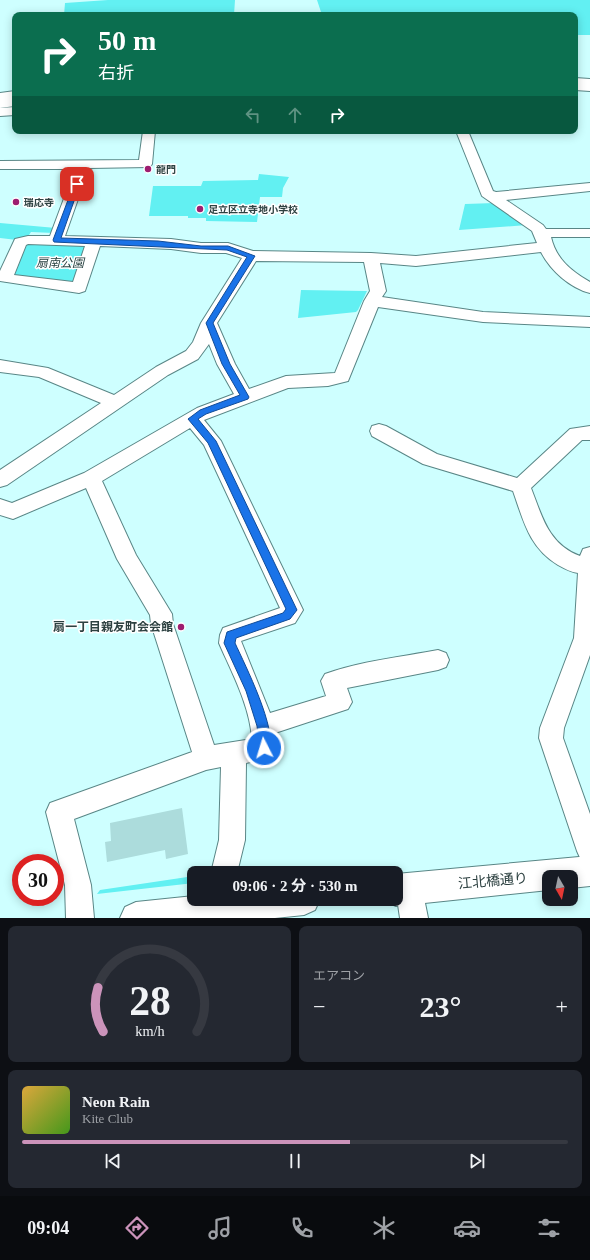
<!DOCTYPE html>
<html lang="ja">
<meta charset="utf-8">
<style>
:root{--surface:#171b24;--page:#242831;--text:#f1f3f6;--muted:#9ea1a6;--line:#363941;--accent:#cb93ba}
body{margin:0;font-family:"Times New Roman","Noto Sans JP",serif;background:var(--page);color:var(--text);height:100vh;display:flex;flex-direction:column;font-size:15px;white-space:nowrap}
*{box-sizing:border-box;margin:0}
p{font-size:13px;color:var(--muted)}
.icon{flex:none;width:22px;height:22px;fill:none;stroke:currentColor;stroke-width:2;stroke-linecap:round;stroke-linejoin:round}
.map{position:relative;height:918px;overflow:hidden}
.sheet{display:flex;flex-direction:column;gap:8px;padding:8px;background:#0d0f14;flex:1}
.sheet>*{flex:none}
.guide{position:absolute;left:12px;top:12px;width:566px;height:122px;border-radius:8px;box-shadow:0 2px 10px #0003;background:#0b6e4f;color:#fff;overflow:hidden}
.needle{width:26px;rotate:171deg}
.controls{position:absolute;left:542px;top:870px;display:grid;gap:8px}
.controls a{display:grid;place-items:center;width:36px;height:36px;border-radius:8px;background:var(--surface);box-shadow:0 2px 10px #0003;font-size:20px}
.speed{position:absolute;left:12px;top:854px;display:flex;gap:8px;font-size:20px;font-weight:700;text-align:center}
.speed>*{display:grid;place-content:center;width:52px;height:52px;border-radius:50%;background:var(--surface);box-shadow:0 2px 10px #0003;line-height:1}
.speed .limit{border:6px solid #d22;background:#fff;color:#111}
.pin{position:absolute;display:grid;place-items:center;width:34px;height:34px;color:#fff;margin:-17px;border-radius:8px;box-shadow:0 2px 6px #0006}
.me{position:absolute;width:44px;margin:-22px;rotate:355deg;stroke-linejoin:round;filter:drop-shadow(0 0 3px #0008)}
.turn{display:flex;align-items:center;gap:14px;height:84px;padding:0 20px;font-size:18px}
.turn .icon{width:52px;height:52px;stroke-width:2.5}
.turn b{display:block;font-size:28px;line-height:34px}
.lanes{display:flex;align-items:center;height:38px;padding:0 20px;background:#0003;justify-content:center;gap:20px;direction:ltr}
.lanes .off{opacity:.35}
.big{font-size:30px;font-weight:700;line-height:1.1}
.sheet .tile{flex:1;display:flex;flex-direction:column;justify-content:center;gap:6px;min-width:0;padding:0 14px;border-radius:8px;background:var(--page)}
.sheet .dial{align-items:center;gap:0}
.dial svg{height:104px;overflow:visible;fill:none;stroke:var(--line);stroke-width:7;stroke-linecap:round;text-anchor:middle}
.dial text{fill:var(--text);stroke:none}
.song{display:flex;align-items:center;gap:12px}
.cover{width:48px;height:48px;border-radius:6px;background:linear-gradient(135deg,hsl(40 70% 55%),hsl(100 70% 35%))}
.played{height:4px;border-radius:2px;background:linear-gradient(90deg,var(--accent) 60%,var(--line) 60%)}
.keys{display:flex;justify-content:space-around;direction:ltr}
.heat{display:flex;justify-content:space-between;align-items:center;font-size:22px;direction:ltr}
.sheet .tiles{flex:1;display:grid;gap:8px;grid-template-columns:1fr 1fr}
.tile:last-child{grid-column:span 2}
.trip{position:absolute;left:187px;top:866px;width:216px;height:40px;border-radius:8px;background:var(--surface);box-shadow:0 2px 10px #0003;font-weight:700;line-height:40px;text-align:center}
.dock{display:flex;height:64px;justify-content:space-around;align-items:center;background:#090b0e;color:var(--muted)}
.dock .icon{width:28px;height:28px}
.dock .active{color:var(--accent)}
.dock b{font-size:18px;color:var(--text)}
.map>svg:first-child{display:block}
</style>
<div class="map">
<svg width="590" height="918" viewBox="0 0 590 918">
<rect width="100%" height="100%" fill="#ceffff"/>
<path fill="#62f0f2" d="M108,0H235L234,15H64L65,3Z
M317,0H590V35H575V15H322Z
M259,174L289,177L283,188L282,197H260L257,222L206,221V218H188V216H149L153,186H201L203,181L258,180Z
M495,203L527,225L459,230L465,204Z
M0,223L56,228L54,233L31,232L27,238L17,240L0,238Z
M25,243L87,244L76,281L71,284L11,277Z
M301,290L367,291L358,310L356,312L298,318Z
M194,876V883L97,894L100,890Z"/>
<path fill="#acdcdc" d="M182,808L188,854L166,859L165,850L107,862L105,842L111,841L110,823Z"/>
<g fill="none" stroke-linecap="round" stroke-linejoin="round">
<g stroke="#598686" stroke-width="2">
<path id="minor" d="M143,131H155L152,164L150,167L89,168L65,236L171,239L201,243H228L253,251L371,253L416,256L537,243L532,231L482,196L456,131H468L493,191L496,192L590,183V191L506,200L543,225L546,229H590V237H551C556,259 571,271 590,282V293C570,288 550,270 541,252L416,266L380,263L386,291L382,297L483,312L590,317V327L483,322L378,307L348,381L328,386L288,388L204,420L221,441L303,610L295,623L241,641L270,713L326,696L321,681L325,674C361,661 401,657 438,650L446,653L449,660L446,667L438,670L347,688L352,702L348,709L275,733L276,748L273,756L264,759L246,763L245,840L237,873H211L219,840L221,767L206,770L74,819L91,885L94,918H66L65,885L46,812L50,803L192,752L151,624L150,615L117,559L86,488L13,519L0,515V499L12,503L84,473L197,408L234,394L217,364L209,344L198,359L168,375L7,485L0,487V470L101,403L39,377L0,372V360L48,368L114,395L156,367L186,351L193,342L201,323L242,258L226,253H201L171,249L100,246L85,291L79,293L0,281V271L15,239L28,236H50L75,169H0V161L139,160ZM28,244L85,246L73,282L14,275L26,245ZM256,261L364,262L370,291L364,301L335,373L286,376L249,389L235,364L217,323ZM190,428L204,445L280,608L223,628L220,635L219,643C232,673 250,706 252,739L214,745L173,624L172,614L136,555L102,481Z
M379,424L386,426L437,454L517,478L570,429L590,426V440H582L531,488C542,516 548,544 580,556L583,549L590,547V655L564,728L563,738L590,814V864L581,860L577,851L539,738L540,728L574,638L578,573C571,572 565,569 558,565C529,547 524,522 513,491L423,464L372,436L370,431L372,426Z
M409,875L419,878L422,888L428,918H400L396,891L399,878Z"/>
</g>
<g stroke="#598686" stroke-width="2">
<path id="major" d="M575,78L590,79V87L575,86Z
M15,98V106L0,108V100Z
M590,856V886L571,888V877H549V890L396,906L385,901L384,899H396V874Z
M194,896V899H320L315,910L304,915L275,918H120L125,907L136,902Z"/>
</g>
<g stroke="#598686" stroke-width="2">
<path id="highway" d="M575,82L590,83V91L575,90Z
M15,91V99L0,101V93Z
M15,107V115L0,116V108Z"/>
</g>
<use href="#minor" fill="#fff" fill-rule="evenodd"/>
<use href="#major" fill="#fff" fill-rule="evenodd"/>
<use href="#highway" fill="#fff" fill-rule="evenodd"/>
</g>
<path fill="#1a73e8" stroke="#114b97" d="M77,182L80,184L61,238L158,241L201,246H228L255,256L213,323L230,364L249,397L248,399L206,414L198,419L216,441L297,610L290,619L236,638L235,643C245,665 278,730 269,752L264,753L260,752L257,726L246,691L224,643L227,632L283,613L286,609L208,443L188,419L200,410L240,395L222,364L206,323L247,257L227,250L54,242L53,240L74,184Z"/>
<g fill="#9d1d70" stroke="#fff" stroke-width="1.5">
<circle cx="148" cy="169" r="4"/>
<circle cx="16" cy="202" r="4"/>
<circle cx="200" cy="209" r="4"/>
<circle cx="181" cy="627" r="4"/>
</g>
<g text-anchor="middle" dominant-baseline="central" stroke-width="3" stroke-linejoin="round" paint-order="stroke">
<g font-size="10" font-weight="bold" fill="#2d4141" stroke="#fff" text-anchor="start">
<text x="156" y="169">龍門</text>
<text x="24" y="202">瑞応寺</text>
<text x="208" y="209">足立区立寺地小学校</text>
</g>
<g font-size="12" font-style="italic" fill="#284141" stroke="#fff">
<text x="60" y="263">扇南公園</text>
</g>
<g font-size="12" font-weight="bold" fill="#2d4141" stroke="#fff" text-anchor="end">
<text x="173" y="627">扇一丁目親友町会会館</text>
</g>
<g font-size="14" fill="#2d4141" stroke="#fff">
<text transform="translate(493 881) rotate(-5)">江北橋通り</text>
</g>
</g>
</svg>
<div class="controls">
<a><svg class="needle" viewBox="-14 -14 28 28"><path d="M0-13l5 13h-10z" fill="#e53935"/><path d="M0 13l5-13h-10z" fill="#9ea1a6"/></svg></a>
</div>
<div class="speed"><div class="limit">30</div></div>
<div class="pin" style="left:77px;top:184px;background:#d93025"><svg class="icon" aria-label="arrive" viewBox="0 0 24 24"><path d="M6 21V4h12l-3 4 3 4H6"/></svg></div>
<svg class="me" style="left:264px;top:748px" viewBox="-20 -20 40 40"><circle r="17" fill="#1a73e8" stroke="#fff" stroke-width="3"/><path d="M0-11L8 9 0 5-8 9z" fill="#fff"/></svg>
<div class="trip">09:06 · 2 分 · 530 m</div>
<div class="guide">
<div class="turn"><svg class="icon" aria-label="right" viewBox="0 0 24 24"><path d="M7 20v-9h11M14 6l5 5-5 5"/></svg><div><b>50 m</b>右折</div></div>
<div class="lanes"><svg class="icon off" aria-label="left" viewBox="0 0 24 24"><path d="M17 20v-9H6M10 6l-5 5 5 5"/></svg><svg class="icon off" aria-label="ahead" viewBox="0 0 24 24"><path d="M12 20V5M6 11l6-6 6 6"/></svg><svg class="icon" aria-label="right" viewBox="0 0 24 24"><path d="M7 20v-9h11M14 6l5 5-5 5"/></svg></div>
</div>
</div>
<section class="sheet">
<div class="tiles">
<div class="tile dial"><svg viewBox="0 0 100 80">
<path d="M14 69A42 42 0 1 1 86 69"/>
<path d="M14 69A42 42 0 0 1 10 35" stroke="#cb93ba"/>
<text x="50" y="56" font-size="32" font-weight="700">28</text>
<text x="50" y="72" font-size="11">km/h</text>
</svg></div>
<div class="tile"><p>エアコン</p>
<div class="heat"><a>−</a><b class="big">23°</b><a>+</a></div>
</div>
<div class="tile">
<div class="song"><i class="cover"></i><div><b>Neon Rain</b><p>Kite Club</p></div></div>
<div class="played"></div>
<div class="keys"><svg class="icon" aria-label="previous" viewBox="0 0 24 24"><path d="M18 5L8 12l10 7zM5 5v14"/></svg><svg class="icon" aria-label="pause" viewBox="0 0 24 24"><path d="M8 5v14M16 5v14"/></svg><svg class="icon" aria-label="next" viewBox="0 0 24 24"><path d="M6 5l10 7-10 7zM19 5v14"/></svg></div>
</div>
</div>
</section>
<nav class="dock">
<b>09:04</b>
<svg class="icon active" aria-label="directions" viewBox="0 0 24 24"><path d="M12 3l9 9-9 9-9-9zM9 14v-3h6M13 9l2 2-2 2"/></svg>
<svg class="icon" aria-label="music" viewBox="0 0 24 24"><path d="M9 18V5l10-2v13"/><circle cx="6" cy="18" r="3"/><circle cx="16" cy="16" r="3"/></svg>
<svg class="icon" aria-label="phone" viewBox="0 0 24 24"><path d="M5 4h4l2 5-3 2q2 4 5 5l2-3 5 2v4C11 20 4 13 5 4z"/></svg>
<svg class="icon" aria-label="climate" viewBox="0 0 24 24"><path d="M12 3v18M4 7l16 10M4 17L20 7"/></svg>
<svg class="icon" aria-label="car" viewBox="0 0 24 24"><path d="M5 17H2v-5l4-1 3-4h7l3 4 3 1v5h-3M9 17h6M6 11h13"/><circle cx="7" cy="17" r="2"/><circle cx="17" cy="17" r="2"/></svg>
<svg class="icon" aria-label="filters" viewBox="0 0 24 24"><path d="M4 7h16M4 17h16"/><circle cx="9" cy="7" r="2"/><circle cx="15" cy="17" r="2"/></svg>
</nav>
